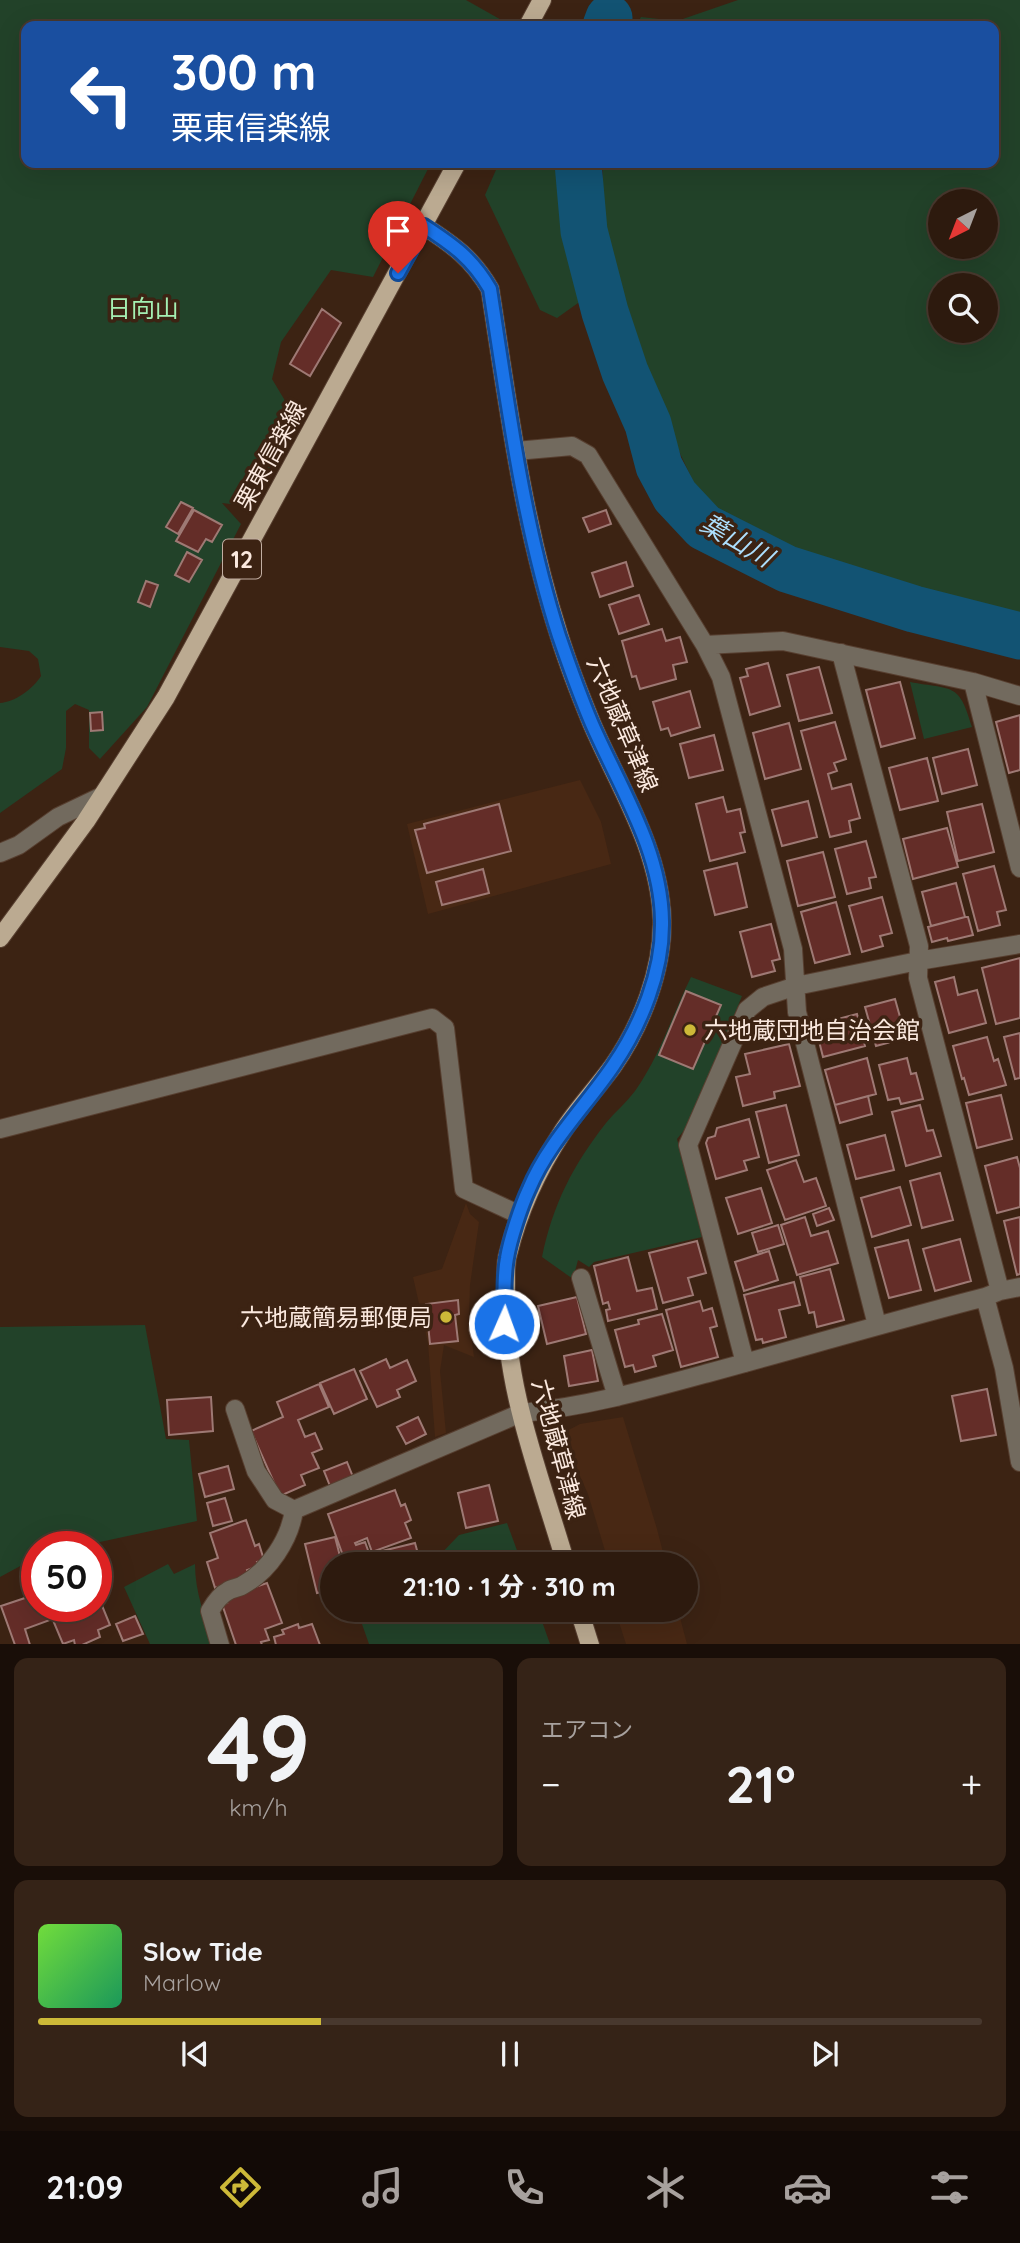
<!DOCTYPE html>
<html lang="ja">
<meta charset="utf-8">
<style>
:root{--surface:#2d1a0e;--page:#352317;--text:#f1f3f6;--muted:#a7a19e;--line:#48382e;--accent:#cdb938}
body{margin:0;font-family:Quicksand,"Noto Sans JP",sans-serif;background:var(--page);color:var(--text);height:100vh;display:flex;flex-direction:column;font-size:26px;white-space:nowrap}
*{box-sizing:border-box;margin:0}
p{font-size:23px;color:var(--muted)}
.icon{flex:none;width:38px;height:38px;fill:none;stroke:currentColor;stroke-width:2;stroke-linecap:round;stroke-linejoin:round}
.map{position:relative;height:1644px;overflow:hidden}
.panel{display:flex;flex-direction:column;gap:14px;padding:14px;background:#190e08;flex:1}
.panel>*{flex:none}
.hud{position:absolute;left:21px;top:21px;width:978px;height:147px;border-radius:14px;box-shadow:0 7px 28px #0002,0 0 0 2px var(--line);background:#1a4fa0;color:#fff;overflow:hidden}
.needle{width:46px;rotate:222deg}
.controls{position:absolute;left:928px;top:189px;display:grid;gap:14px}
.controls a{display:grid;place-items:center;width:70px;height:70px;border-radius:50%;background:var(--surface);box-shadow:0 7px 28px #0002,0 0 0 2px var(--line);font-size:35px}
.speed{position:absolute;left:21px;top:1531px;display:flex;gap:14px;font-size:35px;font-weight:700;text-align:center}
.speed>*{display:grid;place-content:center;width:91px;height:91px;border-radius:50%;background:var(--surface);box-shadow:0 7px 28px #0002,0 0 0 2px var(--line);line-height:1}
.speed .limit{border:10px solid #d22;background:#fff;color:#111}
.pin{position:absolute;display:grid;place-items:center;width:60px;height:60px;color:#fff;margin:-72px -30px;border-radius:50% 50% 50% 0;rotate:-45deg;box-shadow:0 0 7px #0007}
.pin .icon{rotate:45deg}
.me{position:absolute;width:77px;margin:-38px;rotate:2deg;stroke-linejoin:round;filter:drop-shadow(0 0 5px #0008)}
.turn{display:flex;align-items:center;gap:24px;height:147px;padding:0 35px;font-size:32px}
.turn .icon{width:91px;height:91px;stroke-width:2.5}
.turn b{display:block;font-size:49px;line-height:60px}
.big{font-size:52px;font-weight:700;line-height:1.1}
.panel .tile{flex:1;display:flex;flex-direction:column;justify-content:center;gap:10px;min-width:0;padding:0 24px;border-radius:14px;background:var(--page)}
.panel .dial{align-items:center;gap:0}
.dial b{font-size:91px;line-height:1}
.song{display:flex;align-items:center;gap:21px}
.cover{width:84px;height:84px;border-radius:10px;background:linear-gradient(135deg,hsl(100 70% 55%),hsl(150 70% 35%))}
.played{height:7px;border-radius:4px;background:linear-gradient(90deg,var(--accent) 30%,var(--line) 30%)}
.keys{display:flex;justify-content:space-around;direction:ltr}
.heat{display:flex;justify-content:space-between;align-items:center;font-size:38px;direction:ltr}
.panel .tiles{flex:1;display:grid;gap:14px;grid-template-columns:1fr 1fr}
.tile:last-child{grid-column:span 2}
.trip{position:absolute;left:320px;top:1552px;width:378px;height:70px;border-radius:35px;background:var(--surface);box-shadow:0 7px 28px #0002,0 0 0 2px var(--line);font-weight:700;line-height:70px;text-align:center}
.menu{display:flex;height:112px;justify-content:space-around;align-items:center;background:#120a06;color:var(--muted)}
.menu .icon{width:49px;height:49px}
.menu .active{color:var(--accent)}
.menu b{font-size:32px;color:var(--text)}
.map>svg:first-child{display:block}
</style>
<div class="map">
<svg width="1020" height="1645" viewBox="0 0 1020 1645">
<rect width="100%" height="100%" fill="#3c2313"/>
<path fill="#482814" d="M580,780L601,822L611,864L428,914L407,824Z
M466,1203L470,1214L479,1222L470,1285L469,1318L474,1357L444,1345L440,1371L446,1433L435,1437L428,1343L413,1277L442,1269Z
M623,1417L657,1529L666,1564H609L588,1494L561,1434L580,1424Z
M615,1610H678L687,1644H626Z"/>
<path fill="#224229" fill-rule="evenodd" d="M0,0H466L505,22L503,26H26V163H431L373,277L331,270L281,342L272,379L290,409L284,445L247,506L222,503L241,524L147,707L100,759L89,748V710L75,704L66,711V748L62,769L0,813V703C15,702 33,689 41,676L38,659L29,651L0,647Z
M738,0H1020V622L895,590L741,536L701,498L663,417L621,304L602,231L603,163H994V26H636L641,17L677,21ZM985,201V247H940V201ZM940,285H985V331H940Z
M499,163H561L570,237L585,298L557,318L540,310L485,195Z
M910,682C953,690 959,682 972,727L924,739Z
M691,977L742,996L690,1123L677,1139L702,1237L594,1262L589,1267L578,1260L573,1279L542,1257C553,1204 573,1165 606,1123C615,1112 626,1103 635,1091C660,1056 672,1015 691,977Z
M145,1325L166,1439L189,1440L197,1521L77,1547H37V1557L0,1577V1327Z
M507,1523L522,1564H413L437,1558L459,1535Z
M168,1564L174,1574L195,1564C195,1592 205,1618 214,1644H150L124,1587Z
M357,1610H538L550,1644H369Z"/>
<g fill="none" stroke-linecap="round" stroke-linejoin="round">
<path stroke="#125373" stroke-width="8" d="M609,18L616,0"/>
<path stroke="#125373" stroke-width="47" d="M606,26L609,18
M578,163L584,231L605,312L625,372L648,424L659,466L675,496L704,527L787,569L914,609L1020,636"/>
</g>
<path fill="#642d28" stroke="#9e7974" stroke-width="2" d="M322,309L341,323L310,376L290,364Z
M181,502L193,508L178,534L166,527Z
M194,510L222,525L212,542L206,539L198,552L176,541Z
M606,510L611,524L589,532L583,518Z
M187,552L202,560L189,582L175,575Z
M626,562L633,586L600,597L592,573Z
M146,581L158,585L150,607L138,602Z
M639,595L649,624L619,634L609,605Z
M662,629L666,641L680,637L687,662L673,665L676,679L640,689L636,676L632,677L622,641Z
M768,663L780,706L750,715L740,678L748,676L746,669Z
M819,667L832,713L799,721L787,675Z
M900,682L915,738L881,747L866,690Z
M690,691L700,727L671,736L668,728L661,730L653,702Z
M102,712L103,730L91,731L90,713Z
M1020,715V770L1009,773L996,722Z
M835,722L846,759L834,763L837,771L828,774L832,789L851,784L860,818L849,821L851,832L830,837L801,731Z
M789,723L801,769L765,779L753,733Z
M714,735L723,770L689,778L680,744Z
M968,749L977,785L942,794L933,758Z
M927,758L938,801L900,810L889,768Z
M723,797L727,812L740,809L745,832L740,833L745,852L710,861L696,804Z
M808,801L817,837L782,846L772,810Z
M499,804L511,851L427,873L415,830L425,828L424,824Z
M982,804L994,852L958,861L947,812Z
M947,828L958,867L913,879L903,839Z
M866,841L876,877L869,878L871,888L847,894L835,849Z
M823,852L835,897L798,906L787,861Z
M737,863L747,907L715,915L704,871Z
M994,866L1006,910L997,912L1000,925L978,931L963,874Z
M483,869L489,893L442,905L436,882Z
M956,883L965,917L931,926L922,892Z
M882,897L892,933L880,936L883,946L862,952L849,906Z
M836,902L850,954L815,963L801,912Z
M965,917H968L973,935L948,941L947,938L932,942L928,927Z
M771,924L780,959L772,961L775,971L752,977L740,932Z
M1020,958V1018L996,1024L982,968Z
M954,977L958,995L977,990L986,1023L949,1033L935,982Z
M686,991L721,1005L693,1069L659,1055Z
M895,999L902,1024L898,1025L902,1039L876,1046L865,1007Z
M857,1014L865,1046L823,1057L815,1025Z
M1020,1033V1078L1015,1079L1004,1037Z
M987,1037L994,1061L998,1059L1006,1085L969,1095L964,1078L962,1079L953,1046Z
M789,1044L800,1086L774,1092L775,1098L743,1106L736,1077L750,1074L745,1054Z
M867,1058L876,1094L835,1105L825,1070Z
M907,1058L911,1074L916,1073L923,1099L901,1104L899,1098L888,1100L879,1065Z
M1001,1095L1012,1139L977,1148L966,1103Z
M868,1096L872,1114L840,1123L835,1105Z
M786,1105L799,1155L769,1163L756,1112Z
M920,1105L927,1131L933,1130L941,1156L906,1166L892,1112Z
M749,1119L759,1157L744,1161L747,1170L716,1179L706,1143L708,1138L715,1136L717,1128Z
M885,1135L894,1170L856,1179L847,1145Z
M1017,1157L1020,1168V1207L997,1213L985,1166Z
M796,1160L804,1182L816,1178L826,1206L785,1220L767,1170Z
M940,1173L953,1220L922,1228L910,1181Z
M900,1187L911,1225L872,1237L861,1198Z
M761,1188L772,1223L738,1234L726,1198Z
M829,1208L834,1220L817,1226L813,1214Z
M805,1217L811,1236L828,1231L838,1263L797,1275L781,1225Z
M1020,1217V1274L1017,1275L1004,1221Z
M778,1225L784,1244L758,1252L752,1233Z
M960,1239L971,1281L935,1291L923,1249Z
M908,1240L921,1290L889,1298L875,1248Z
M697,1241L706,1273L688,1278L693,1295L663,1303L649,1253Z
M769,1251L778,1280L744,1291L735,1262Z
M628,1257L637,1291L652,1288L657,1309L608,1321L606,1310L610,1309L608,1302L603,1304L594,1266Z
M830,1269L844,1320L817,1327L814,1312L809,1313L800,1277Z
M794,1282L800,1305L779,1310L786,1337L763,1343L762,1339L756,1340L744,1295Z
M577,1297L586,1334L547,1344L538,1306Z
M458,1300L459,1314L455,1315L458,1341L430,1344L426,1304Z
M700,1301L703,1311L712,1308L717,1326L710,1328L718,1357L681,1367L666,1310Z
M662,1314L673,1350L653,1356L656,1366L635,1372L633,1365L625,1367L615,1330L639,1324L638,1320Z
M592,1350L598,1381L569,1386L564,1356Z
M386,1359L390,1368L407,1360L416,1381L397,1390L400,1397L377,1407L360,1371Z
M354,1369L367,1399L334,1414L320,1383Z
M319,1384L329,1407L298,1420L305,1437L315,1433L322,1449L312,1453L319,1468L301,1475L305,1485L280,1496L251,1431L283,1417L277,1402Z
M987,1389L996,1435L961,1441L952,1396Z
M211,1397L213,1431L169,1435L167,1400Z
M418,1417L426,1434L406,1444L397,1427Z
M347,1462L353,1477L330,1486L324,1471Z
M228,1466L234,1489L205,1497L199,1474Z
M489,1485L498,1521L466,1528L458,1493Z
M395,1490L401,1506L405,1504L411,1520L405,1523L411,1538L372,1552L367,1538L355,1543L356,1545L365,1542L373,1564H346L328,1514Z
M225,1498L232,1521L213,1526L207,1503Z
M246,1520L255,1546L259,1544L264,1560L257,1562L258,1566L247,1570L248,1573L243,1579L215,1588L207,1562L218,1558L210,1533Z
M335,1537L342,1564H332V1590L317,1593L305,1544Z
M415,1543L420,1561L408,1564H385L382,1551Z
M267,1583L282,1623L265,1629L269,1640L261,1642L262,1645H236L222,1604L227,1603L225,1597Z
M96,1591L110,1625L98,1630L100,1637L82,1645H75L74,1640L63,1644L47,1606H96Z
M37,1594V1606H45L50,1620L25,1629L30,1645H15L1,1606Z
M135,1616L143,1634L123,1641L116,1624Z
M298,1624L299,1628L312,1624L320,1645H276L274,1637L284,1634L282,1630Z"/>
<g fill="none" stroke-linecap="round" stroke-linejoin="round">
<g stroke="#573f30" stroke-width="20">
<path id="minor" d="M516,451L572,446L588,455L705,645L783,641L973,682L1020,696
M705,645L721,677L793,949L797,1012L877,1325
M841,653L919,946L918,978L1000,1291
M973,682L1020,868
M0,853L19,845L58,817L102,796
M0,1129L432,1018L445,1028L464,1189L520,1215
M581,1278L617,1397
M985,1297L1004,1368L1020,1462
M745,1363L688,1145L747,1010L763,997L796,986L918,961L1020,944
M235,1409L256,1471L275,1500L294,1510L521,1413C585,1407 646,1390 708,1373C800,1348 892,1321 985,1297L1000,1291L1020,1287
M220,1645L210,1611C214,1604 220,1595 228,1591C232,1588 239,1588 243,1585C269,1571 290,1539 294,1510"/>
</g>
<g stroke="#573f30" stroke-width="20">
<path id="major" d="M528,26L542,0
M424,226C453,245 472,258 490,289C508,405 523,523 559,635C568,664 580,695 592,724C619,787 660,849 662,920C663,970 641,1026 613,1066C597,1088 578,1108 563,1131C538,1169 519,1209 508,1254C505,1264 506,1277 506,1288C502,1382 540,1475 566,1564
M0,938L86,821L166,697L457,163
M579,1610L590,1645"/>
</g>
<use href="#minor" stroke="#726a5e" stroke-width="18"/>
<use href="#major" stroke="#bbaa91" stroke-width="18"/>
</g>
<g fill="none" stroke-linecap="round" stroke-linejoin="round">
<g stroke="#114b97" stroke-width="18">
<path id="route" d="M398,273L424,226C453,245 472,258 490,289C508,405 523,524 559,636C569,665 580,696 592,724C620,788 661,850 662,921C663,972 641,1025 613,1066C585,1107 548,1143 529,1189C521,1206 510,1240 507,1258C503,1279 505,1302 504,1324"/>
</g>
<use href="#route" stroke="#1a73e8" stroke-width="12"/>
</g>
<g fill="#cdb938" stroke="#3c2313" stroke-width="2.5">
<circle cx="690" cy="1030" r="7"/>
<circle cx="446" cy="1317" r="7"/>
</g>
<g text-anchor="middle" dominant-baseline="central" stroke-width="7" stroke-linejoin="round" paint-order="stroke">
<rect fill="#3c2313" stroke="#c2aea2" stroke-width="2" x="223" y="539.5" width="38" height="39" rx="5"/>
<g font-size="23" font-weight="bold" fill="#fbe9df">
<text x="242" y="559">12</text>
</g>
<g font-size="24" fill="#a4efb2" stroke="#3c2313">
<text x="143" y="308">日向山</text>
</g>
<g font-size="24" fill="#fbe9df" stroke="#3c2313">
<text transform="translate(270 455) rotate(-61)">栗東信楽線</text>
<text transform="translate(623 724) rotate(67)">六地蔵草津線</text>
<text transform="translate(559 1449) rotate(75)">六地蔵草津線</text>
</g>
<g font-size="24" fill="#fbe9df" stroke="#3c2313" text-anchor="start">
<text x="704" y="1030">六地蔵団地自治会館</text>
<text x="432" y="1317" text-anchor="end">六地蔵簡易郵便局</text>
</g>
<g font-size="26" font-style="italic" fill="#acdefd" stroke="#3c2313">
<text transform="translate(737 540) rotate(30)">葉山川</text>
</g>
</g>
</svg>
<div class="controls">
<a><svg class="needle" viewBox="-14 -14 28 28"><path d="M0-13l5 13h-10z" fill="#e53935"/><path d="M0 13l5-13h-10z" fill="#a7a19e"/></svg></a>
<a><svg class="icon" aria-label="search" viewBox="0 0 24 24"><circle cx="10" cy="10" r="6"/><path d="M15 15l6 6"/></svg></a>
</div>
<div class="speed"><div class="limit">50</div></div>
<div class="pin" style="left:398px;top:273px;background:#d93025"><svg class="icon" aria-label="arrive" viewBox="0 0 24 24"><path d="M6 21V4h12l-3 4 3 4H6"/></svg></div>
<svg class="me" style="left:504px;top:1324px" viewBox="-20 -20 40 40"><circle r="17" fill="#1a73e8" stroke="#fff" stroke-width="3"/><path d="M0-11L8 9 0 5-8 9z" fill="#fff"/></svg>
<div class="trip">21:10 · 1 分 · 310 m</div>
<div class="hud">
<div class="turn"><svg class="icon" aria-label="left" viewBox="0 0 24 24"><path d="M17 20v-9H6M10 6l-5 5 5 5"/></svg><div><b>300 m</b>栗東信楽線</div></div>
</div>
</div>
<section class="panel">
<div class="tiles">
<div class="tile dial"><b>49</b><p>km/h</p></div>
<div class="tile"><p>エアコン</p>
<div class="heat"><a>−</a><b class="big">21°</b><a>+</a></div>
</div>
<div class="tile">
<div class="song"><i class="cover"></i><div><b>Slow Tide</b><p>Marlow</p></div></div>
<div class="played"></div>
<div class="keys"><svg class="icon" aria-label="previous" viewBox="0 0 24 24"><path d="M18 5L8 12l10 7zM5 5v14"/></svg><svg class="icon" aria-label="pause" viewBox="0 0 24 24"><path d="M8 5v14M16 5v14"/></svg><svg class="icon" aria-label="next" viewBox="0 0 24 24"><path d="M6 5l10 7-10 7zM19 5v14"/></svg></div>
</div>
</div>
</section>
<nav class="menu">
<b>21:09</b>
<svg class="icon active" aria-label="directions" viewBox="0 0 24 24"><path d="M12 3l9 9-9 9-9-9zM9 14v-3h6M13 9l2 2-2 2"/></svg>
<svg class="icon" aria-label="music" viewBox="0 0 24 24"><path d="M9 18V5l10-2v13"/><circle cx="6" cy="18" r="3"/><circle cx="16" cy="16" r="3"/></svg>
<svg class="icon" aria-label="phone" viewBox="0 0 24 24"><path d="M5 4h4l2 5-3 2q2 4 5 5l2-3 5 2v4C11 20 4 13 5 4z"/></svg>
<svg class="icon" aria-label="climate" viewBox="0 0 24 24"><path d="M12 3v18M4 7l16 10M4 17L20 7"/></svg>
<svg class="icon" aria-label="car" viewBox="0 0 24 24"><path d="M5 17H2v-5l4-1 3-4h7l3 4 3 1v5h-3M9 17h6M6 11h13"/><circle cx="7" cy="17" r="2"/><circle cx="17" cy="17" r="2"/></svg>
<svg class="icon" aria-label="filters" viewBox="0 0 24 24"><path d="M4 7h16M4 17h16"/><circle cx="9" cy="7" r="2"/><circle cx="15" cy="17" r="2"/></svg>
</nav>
